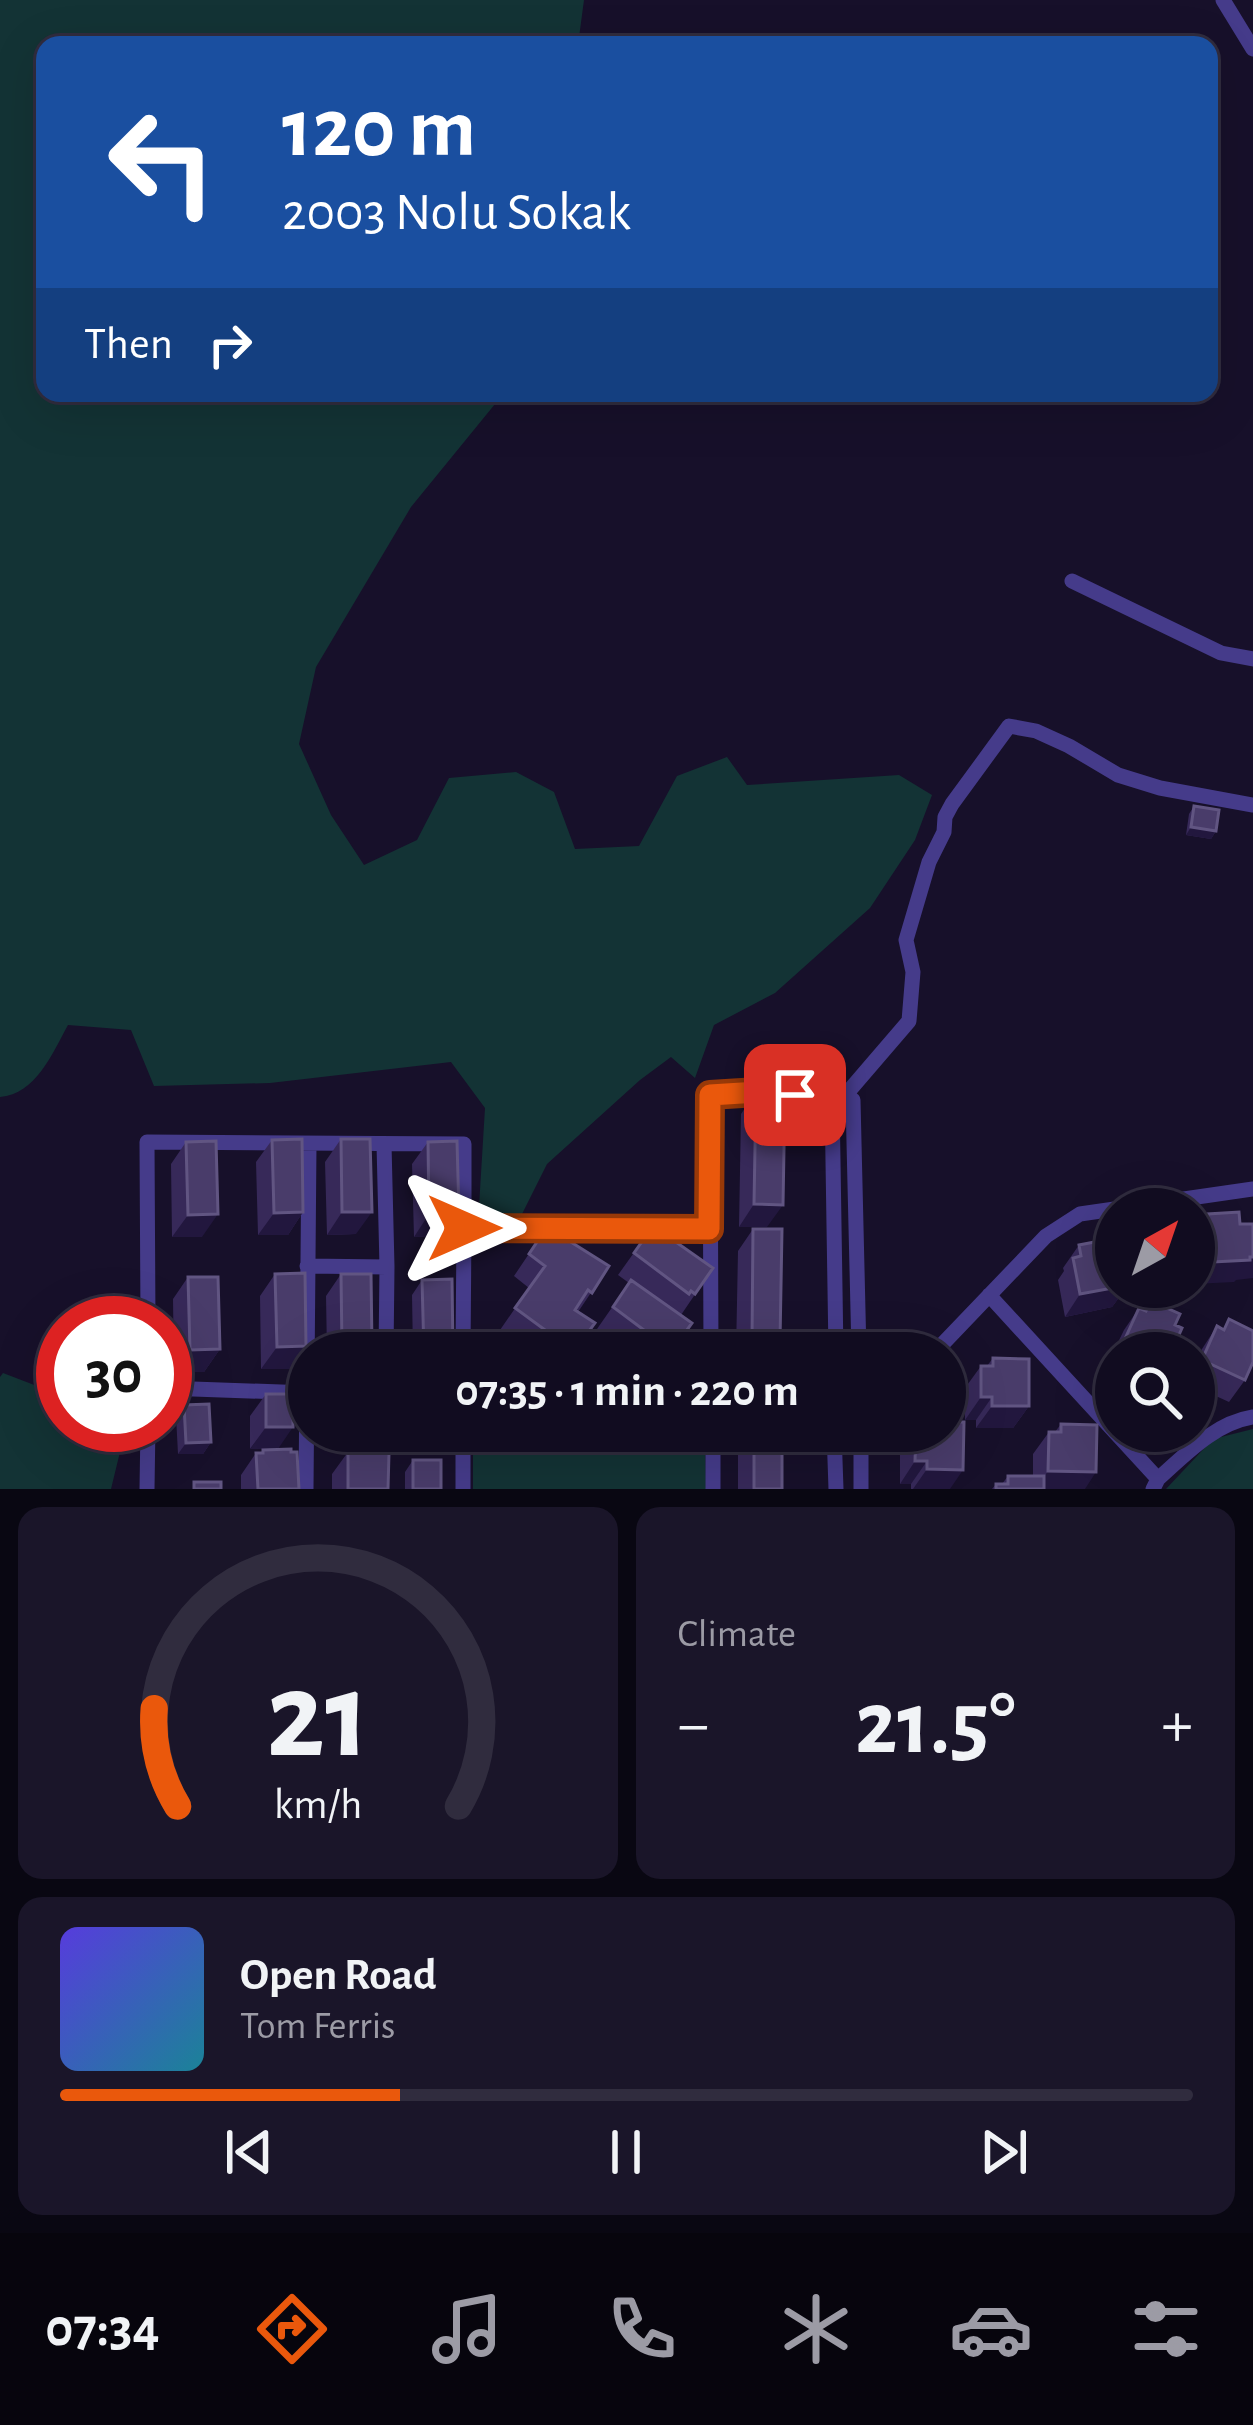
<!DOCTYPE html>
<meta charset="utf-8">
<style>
:root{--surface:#110c20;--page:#1a1529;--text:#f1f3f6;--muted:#9c9ba5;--line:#302c3e;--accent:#ea580c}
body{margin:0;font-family:"Alegreya Sans",sans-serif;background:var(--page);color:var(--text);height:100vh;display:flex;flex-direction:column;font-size:45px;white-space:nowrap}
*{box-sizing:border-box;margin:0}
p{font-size:39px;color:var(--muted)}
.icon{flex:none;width:66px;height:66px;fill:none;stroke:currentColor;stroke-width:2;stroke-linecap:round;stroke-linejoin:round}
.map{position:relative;height:1489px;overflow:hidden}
.side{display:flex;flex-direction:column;gap:18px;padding:18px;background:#090712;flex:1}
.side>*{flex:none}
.banner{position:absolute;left:36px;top:36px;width:1182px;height:366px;border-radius:24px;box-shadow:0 12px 48px #0002,0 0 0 3px var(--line);background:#1a4fa0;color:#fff;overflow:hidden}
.needle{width:78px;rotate:40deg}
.controls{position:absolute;left:1095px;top:1188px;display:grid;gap:24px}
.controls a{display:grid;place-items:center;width:120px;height:120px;border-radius:50%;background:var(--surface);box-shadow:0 12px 48px #0002,0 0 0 3px var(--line);font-size:60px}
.speed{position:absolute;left:36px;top:1296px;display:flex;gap:24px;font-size:60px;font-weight:700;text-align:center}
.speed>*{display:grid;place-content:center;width:156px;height:156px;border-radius:50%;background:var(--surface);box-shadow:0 12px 48px #0002,0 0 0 3px var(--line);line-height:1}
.speed .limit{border:18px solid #d22;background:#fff;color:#111}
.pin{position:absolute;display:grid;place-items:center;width:102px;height:102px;color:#fff;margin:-51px;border-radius:24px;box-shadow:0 6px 18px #0006}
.me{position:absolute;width:132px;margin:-66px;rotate:90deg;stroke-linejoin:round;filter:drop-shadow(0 0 9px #0008)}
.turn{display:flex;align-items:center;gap:42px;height:252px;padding:0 48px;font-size:54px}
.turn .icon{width:156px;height:156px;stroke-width:2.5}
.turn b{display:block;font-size:84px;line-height:102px}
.then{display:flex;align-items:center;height:114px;padding:0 48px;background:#0003;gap:24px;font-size:45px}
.big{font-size:90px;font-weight:600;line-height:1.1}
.side .card{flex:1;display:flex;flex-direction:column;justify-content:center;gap:18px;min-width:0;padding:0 42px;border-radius:24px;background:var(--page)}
.side .dial{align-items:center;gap:0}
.dial svg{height:312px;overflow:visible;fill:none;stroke:var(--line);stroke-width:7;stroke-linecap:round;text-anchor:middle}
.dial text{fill:var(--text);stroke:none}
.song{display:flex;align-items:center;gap:36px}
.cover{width:144px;height:144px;border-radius:18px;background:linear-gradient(135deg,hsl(250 70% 55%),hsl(190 70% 35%))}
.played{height:12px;border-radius:6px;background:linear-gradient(90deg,var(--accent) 30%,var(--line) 30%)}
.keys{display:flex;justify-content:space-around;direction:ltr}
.heat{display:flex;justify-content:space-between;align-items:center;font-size:66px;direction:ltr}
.side .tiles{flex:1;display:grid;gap:18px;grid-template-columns:1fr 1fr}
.card:last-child{grid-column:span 2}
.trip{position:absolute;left:288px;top:1332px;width:678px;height:120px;border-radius:60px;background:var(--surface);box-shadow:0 12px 48px #0002,0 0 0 3px var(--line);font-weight:600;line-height:120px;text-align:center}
.menu{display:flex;height:192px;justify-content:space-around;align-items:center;background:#07050d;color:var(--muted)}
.menu .icon{width:84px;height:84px}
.menu .selected{color:var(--accent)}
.menu b{font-size:54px;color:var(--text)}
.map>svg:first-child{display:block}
</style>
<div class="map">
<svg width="1253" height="1489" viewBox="0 0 1253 1489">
<rect width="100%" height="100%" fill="#17102a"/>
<path fill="#133335" d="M0,0H584L578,45H45V393H504L411,507L316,667L299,744L331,815L364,865L417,840L449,778L516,772L554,792L575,849L639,846L677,776L727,757L747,785L899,775L932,795L915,840L870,908L775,993L714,1025L695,1078L671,1057L640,1080L547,1164L518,1222L478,1223L485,1108L451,1062L270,1083L154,1086L131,1030L68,1025C52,1054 36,1094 0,1097Z
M3,1373L63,1396V1425H97L120,1452L111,1489H0V1377Z
M1253,1429V1489H1166L1213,1439Z
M473,1431H705L706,1489H473Z"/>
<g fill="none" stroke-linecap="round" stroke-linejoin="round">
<path stroke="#453b8a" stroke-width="15" d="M1223,0L1253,49
M1072,581L1221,653L1253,659
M842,1099L909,1021L913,972L906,940L929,862L944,832L945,817L952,804L1009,726L1036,731L1069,746L1118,775L1160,788L1253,805
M384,1144L387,1267L386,1353
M307,1266L387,1267
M989,1295L1158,1479
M148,1323L147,1142L464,1144V1228
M463,1353L464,1228L709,1229
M711,1353L710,1095L758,1092L832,1097
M836,1353L832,1097L853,1100L859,1353
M934,1353L1046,1236L1080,1214L1253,1189
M165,1388L309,1393
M713,1431V1489
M834,1431L836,1489
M147,1489L148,1425
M306,1489L309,1145
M463,1489V1431
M861,1489V1431
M1153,1489L1158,1479C1186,1454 1215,1423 1253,1417"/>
</g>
<path fill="#372959" d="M1194,806L1216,831L1211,839L1186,835L1189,814Z
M756,1092L767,1227H739L741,1114Z
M341,1139L356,1234L327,1235L325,1162Z
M272,1140L303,1212L288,1235H258L256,1162Z
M186,1142L202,1237H172L171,1164Z
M428,1142L459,1214L443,1236L414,1237L412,1164Z
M653,1226L713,1268L681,1315L692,1323L671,1353H630L597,1329L629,1283L618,1275Z
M547,1227L609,1266L578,1312L595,1323L574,1353H531L500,1330L529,1288L514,1276Z
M753,1229L772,1353H736L738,1251Z
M1079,1245L1112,1251L1116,1287H1173L1171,1290L1121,1295L1112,1307L1065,1317L1058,1280L1064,1271L1063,1268Z
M275,1274L306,1346L291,1369H261L260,1296Z
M341,1274L372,1346L368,1353H327L326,1296Z
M188,1277L220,1349L204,1372H174L173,1299Z
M422,1280L453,1353H413L412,1295Z
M1151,1301L1175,1325L1171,1353H1116V1367L1108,1363L1124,1330L1139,1308L1145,1310Z
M1229,1319L1245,1380L1229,1402L1194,1386V1365L1202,1349L1217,1326L1223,1329Z
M993,1358L1029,1406L1013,1428H976V1420H965V1388L981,1366H987Z
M266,1394H293L250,1449V1416Z
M184,1405L211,1442L203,1454H178L176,1416Z
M1061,1424L1085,1489H992L996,1484H1002L1008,1476H1033V1454L1049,1432H1055Z
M340,1431H380L367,1449L388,1489H332V1474L348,1452H352L354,1449H340Z
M399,1431H438L427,1447H399Z
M738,1431H782V1489H738Z
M915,1431H945L950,1489H911V1484H900V1452Z
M263,1450L299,1489H241V1475L256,1453H261Z
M413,1460L441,1489H405V1472Z"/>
<path fill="#22173e" d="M1191,827L1216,831L1211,839L1186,835Z
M754,1204L783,1205L767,1227H739Z
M303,1212L288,1235H258L274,1213Z
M342,1212H372L356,1234L327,1235Z
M218,1214L202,1237H172L188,1215Z
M429,1214H459L443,1236L414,1237Z
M1253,1257V1278L1236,1280L1234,1282L1194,1284V1263Z
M1116,1287H1173L1171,1290L1121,1295L1112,1307L1065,1317L1080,1294Z
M752,1341H780L772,1353H743Z
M306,1346L291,1369H261L277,1347Z
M372,1346L368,1353H338L342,1347Z
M220,1349L204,1372H174L190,1350Z
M981,1397H992L976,1420H965Z
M992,1406H1029L1013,1428H976Z
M266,1427H293L278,1449H250Z
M352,1431H380L367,1449H340Z
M410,1431H438L427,1447H399Z
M211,1442L203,1454H178L186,1443Z
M915,1461H927L911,1484H900Z
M927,1469L963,1470L950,1489H913Z
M1048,1471L1096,1472L1085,1489H1036Z"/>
<path fill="#493c6a" stroke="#615582" stroke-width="3" d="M1194,806L1219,810L1216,831L1191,827Z
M756,1092H785L783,1205L754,1204Z
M302,1139L303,1212L274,1213L272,1140Z
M341,1139H370L372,1212H342Z
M216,1141L218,1214L188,1215L186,1142Z
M457,1141L459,1214H429L428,1142Z
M1239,1212L1240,1224H1253V1257H1250V1260L1194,1263V1231L1201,1230L1200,1226L1208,1225V1214Z
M653,1226L713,1268L695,1294L691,1291L689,1294L634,1253Z
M547,1227L609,1266L592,1293L588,1290L575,1310L595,1323L576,1349L572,1346L571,1349L515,1308L545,1266L529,1254Z
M753,1229H782L780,1341H752Z
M1110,1239L1112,1251L1116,1250V1287H1118L1080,1294L1073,1258L1081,1256L1079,1245Z
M305,1273L306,1346L277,1347L275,1274Z
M341,1274H371L372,1346L342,1347Z
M188,1277H218L220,1349L190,1350Z
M452,1279L453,1352L424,1353L422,1280Z
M631,1280L692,1323L674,1348L670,1345L668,1348L613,1307Z
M1151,1301L1180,1314L1175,1325L1182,1328L1171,1353H1150L1124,1341L1139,1308L1146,1311Z
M1229,1319L1253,1331V1362L1245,1380L1202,1360L1217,1326L1224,1330Z
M993,1358L1029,1359V1406H992V1397H981V1366H993Z
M266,1394H293V1427H266Z
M209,1404L211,1442L186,1443L184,1405Z
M945,1422H964L963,1470L927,1469V1461H915L916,1431H945Z
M1061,1424L1097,1425L1096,1472L1048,1471L1049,1432H1061Z
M754,1431H782V1489H754Z
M291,1449V1452H297L299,1489H258L256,1453H263V1450Z
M354,1449L382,1450V1453H389L388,1489H348V1452H354Z
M413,1460H441V1489H413Z
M1008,1476H1044V1489H996V1484H1008Z
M194,1482H221V1489H194Z"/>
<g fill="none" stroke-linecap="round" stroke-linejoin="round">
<g stroke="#983908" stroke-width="30">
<path id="route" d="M464,1228L709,1229L710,1095L758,1092L795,1095"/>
</g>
<use href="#route" stroke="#ea580c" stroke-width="21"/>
</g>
</svg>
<div class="controls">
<a><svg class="needle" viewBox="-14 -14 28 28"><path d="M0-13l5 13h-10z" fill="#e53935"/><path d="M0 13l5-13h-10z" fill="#9c9ba5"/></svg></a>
<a><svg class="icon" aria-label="search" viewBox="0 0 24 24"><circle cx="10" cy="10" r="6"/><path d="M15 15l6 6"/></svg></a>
</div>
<div class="speed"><div class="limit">30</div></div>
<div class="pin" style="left:795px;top:1095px;background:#d93025"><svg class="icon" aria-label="arrive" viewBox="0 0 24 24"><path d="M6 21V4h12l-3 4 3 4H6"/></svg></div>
<svg class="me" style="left:464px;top:1228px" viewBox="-20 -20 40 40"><path d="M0-17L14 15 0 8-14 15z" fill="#ea580c" stroke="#fff" stroke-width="4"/></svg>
<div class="trip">07:35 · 1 min · 220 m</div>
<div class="banner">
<div class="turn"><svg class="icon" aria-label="left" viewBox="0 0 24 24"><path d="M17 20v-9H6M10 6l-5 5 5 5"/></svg><div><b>120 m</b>2003 Nolu Sokak</div></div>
<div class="then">Then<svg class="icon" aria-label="right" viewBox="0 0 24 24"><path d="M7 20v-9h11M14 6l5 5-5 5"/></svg></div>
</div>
</div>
<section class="side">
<div class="tiles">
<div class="card dial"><svg viewBox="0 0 100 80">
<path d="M14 69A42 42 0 1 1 86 69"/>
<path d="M14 69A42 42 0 0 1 8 44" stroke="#ea580c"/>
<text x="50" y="56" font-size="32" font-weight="700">21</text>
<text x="50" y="72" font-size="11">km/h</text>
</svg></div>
<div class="card"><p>Climate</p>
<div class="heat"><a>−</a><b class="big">21.5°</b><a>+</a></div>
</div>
<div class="card">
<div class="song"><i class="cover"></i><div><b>Open Road</b><p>Tom Ferris</p></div></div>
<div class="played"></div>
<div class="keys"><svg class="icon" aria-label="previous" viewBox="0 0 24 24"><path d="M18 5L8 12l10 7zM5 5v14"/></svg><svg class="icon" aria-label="pause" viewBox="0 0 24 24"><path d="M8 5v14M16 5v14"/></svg><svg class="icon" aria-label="next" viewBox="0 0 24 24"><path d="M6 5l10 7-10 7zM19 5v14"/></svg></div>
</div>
</div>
</section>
<nav class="menu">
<b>07:34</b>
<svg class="icon selected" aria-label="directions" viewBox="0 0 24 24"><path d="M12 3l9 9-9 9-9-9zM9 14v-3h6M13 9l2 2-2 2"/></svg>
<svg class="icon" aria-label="music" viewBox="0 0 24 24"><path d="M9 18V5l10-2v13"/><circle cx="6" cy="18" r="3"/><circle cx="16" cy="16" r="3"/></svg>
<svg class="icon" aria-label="phone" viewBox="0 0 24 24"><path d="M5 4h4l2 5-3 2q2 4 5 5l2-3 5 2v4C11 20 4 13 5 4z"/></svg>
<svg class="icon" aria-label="climate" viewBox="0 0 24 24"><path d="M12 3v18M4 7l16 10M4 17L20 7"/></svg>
<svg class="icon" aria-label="car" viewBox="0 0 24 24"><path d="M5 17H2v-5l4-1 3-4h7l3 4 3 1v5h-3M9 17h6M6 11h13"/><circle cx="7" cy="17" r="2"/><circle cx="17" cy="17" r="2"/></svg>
<svg class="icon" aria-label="filters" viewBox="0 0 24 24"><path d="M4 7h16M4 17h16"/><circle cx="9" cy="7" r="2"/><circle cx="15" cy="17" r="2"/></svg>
</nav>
